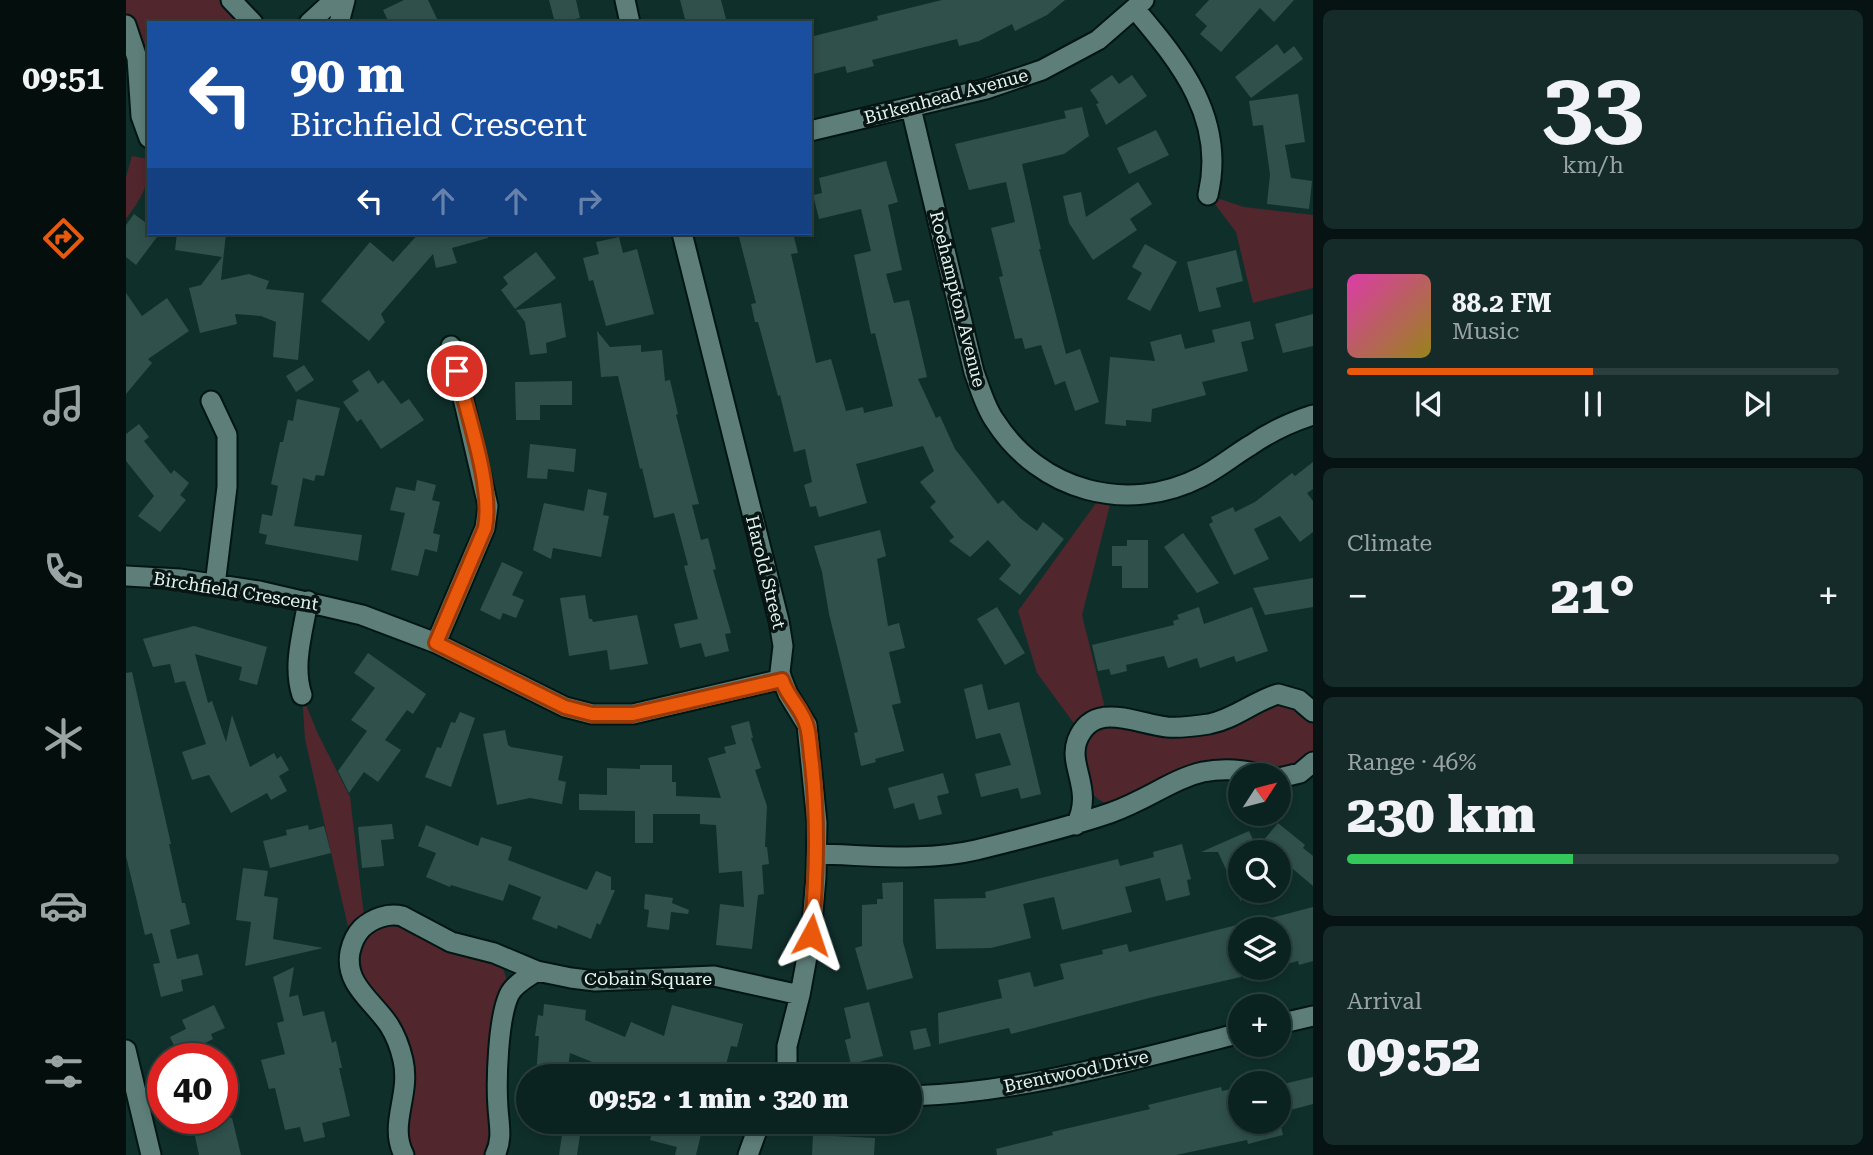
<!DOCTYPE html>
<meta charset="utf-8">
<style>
:root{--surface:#0b2320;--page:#142b29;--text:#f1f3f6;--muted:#9aa4a5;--line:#2b403e;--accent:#ea580c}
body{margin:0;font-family:"Roboto Serif",serif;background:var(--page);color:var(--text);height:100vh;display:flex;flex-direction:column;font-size:26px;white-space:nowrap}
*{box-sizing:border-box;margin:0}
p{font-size:23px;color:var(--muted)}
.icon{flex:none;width:38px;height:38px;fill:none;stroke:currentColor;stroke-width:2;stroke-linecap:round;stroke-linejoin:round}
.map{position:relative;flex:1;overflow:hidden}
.panel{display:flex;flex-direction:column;gap:10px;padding:10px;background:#061312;width:560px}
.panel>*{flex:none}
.guide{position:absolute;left:21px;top:21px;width:665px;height:214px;border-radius:0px;box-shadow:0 4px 10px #0003,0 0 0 2px var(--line);background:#1a4fa0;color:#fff;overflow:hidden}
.needle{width:46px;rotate:54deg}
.fabs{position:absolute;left:1102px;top:763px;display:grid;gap:14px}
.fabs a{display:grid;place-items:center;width:63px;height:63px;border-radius:50%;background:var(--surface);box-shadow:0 4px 10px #0003,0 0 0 2px var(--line);font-size:35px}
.speed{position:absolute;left:21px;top:1043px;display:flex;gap:14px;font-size:35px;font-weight:700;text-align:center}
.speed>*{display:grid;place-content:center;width:91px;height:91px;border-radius:50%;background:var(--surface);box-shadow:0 4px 10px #0003,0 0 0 2px var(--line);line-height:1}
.speed .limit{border:10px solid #d22;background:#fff;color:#111}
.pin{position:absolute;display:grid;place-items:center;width:60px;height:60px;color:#fff;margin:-30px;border:4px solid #fff;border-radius:50%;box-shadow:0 2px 7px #0007}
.me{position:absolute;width:77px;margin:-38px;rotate:5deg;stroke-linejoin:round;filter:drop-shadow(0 0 5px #0008)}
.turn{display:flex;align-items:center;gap:24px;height:147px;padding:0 28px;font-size:32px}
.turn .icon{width:91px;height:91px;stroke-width:2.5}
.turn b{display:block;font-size:49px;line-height:60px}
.lanes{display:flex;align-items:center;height:66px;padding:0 28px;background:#0003;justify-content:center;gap:35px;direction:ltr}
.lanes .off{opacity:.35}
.big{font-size:52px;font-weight:800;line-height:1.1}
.panel .card{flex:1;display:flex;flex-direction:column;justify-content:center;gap:10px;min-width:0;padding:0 24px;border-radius:10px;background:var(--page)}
.panel .dial{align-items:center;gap:0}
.dial b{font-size:91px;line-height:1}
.song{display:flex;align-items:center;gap:21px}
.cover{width:84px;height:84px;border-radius:10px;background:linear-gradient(135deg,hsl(320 70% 55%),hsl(50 70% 35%))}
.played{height:7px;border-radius:4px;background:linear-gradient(90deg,var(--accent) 50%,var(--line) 50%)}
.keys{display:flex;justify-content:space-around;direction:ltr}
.heat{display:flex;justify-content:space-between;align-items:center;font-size:38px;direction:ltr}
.charge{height:10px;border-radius:5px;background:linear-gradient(90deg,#34c759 46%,var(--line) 0)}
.trip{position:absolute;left:390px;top:1064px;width:406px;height:70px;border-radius:35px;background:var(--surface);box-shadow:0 4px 10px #0003,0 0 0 2px var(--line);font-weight:800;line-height:70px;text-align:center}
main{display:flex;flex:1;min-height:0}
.menu{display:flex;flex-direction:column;width:126px;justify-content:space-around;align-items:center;background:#040e0d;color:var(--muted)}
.menu .icon{width:49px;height:49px}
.menu .current{color:var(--accent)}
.menu b{font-size:32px;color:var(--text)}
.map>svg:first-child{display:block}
</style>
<main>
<nav class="menu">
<b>09:51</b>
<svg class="icon current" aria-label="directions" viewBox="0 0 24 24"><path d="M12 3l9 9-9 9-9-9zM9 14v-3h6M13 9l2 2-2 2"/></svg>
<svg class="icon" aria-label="music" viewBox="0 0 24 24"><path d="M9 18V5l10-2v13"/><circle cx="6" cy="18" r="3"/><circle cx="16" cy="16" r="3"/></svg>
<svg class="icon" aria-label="phone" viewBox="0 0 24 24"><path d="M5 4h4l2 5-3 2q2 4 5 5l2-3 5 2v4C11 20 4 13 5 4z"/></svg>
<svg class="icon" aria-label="climate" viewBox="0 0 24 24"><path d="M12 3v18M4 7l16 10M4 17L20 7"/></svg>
<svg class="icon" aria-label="car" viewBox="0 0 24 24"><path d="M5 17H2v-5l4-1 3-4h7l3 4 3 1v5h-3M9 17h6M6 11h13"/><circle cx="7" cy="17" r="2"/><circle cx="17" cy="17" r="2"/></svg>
<svg class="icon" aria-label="filters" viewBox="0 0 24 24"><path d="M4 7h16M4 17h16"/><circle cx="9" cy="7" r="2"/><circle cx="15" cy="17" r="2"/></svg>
</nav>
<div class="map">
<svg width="1187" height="1155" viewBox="0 0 1187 1155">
<rect width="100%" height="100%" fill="#0f2f2b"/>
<path fill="#52262d" d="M0,0H105L127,23H23V138L0,25Z
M6,156L23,159C23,187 16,197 0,219V177Z
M1082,195L1118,207L1187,215V288L1127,303L1110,232Z
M978,492L987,493L956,615L981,716L1041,727L1138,700L1187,712V762L1174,773L1112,770L992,810L972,799L960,788L955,733L911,673L892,611Z
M176,695L192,734L224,797L239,925L261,915L376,965L382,984L369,1155H278L279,1069L232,988L226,944L179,739Z"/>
<path fill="#30504b" d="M278,0H302L313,23H263L257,10Z
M423,0H450L454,18L429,23Z
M554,0H595L600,19L585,23H560Z
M816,0H939L921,15L889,31L886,24L853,41L833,46L831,39L746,60L748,66L721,73L719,66L684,75V37L752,20L751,16Z
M1083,0H1168L1148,22L1134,8L1095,52L1074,34L1081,26L1069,15Z
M1151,44L1158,54L1168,46L1177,59L1125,98L1109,77Z
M986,75L993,84L1006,75L1021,96L980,125L970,104L973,103L964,90Z
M1172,94L1179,142L1159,145L1165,178L1186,181L1183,209L1141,204L1144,174L1137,125L1127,126L1123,101Z
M956,107L963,136L938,154L896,164L915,249H913L940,354L954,349L973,402L949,411L939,381L929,385L915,345L899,349L896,338L889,339L873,277L877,276L865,228L889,222L880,182L843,190L829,144L940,118L938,111Z
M1030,130L1043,155L1003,174L991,148Z
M760,161L772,202L762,205L776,270L760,274L768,303L783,300L801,377L792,379L810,418L814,416L829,449L872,504L877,500L895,519L911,531L917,522L938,539L894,595L873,579L885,565L862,540L844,557L823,541L828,537L804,507L810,502L794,482L808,471L797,446L730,464L741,503L693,517L690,506L684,507L678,485L686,482L679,449L668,452L654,395L652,396L632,322H629L625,304L630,303L612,233H667L672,253L665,254L690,363L705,359L720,411L737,407L738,413L767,406L749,333L745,334L728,255L745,251L735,209L693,219L687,195L696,193L693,178Z
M1012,182L1026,204L1004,219L1011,230L967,260L943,223L937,196L955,192L960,217Z
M8,214L23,225V233H34L10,265L0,257V225Z
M51,233H100L95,280L123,274L143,281L140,289L178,293L172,360L147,357L150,322L135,316L109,314L111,324L74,333L63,288L75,285L96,257L49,250Z
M293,233H362V238L326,248L331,263L310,268L307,254L255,314L259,322L243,341L195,301L244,242L267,262Z
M493,237L497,253L511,249L528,314L480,326L467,280L463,281L457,258L473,254L470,242Z
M1019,244L1051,262L1024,311L1001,299L1016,273L1006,267Z
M1110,250L1117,281L1090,288L1095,307L1073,312L1061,262Z
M410,252L430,278L389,309L375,290L382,284L377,277Z
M0,293L16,316L41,298L63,331L22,359L26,363L0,394Z
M435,303L440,337L420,343L421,353L404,355L399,322L390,310Z
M1187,314V346L1157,353L1149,324Z
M1124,321L1128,339L1115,342L1122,371L1076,382L1080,395L1026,409L1025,422L1000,420V426L979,424L984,357L1029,361L1024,342L1055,334L1059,349L1089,342L1086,330Z
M471,331L484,347L515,345V352L536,350L539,381L544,380L552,414L550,415L573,504L566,505L575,540L582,538L590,569L587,570L605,633L599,634L603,651L579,657L575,643L554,648L548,624L572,619L558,566L562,565L551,524L548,513L528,518L516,468L514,469L492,376L475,377Z
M178,365L188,380L170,392L160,376Z
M243,370L252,384L257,380L275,404L283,399L298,420L255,449L235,419L231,422L217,402L233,391L226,381Z
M446,381V405H414V420H390L389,382Z
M171,399L214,408L198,476L190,475L188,481L177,478L168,526L236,535L232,561L139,544L141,535L133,533L136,514L146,516L152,486L145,484L154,442H157L162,420L167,421Z
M13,424L23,437L18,441L45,474L48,470L63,483L54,495L60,500L34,532L12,516L28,496L0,461V434Z
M404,444L450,449L448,472L422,469L421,479L401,478Z
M1187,462V489L1181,493L1187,501V532L1174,542L1154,516L1128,529L1143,559L1108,575L1083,524L1087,522L1085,517L1107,507L1109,512L1129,502L1166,473L1169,476Z
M291,480L310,485L306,500L314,502L307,533L314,535L311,552L299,549L292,576L265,570L279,513L264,510L270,487L289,491Z
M462,489L481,493L477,515L483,516L475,557L427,548L425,559L407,550L418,503L458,511Z
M754,530L760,556L751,559L762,626L773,623L779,648L763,652L775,703L766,705L778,751L749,759L750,762L735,766L728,733L732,732L703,614L696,572L688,546Z
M1057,533L1093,583L1071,593L1038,547Z
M1001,540H1022V588H996V566H986V546H1001Z
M376,562L397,572L386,595L398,600L390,618L377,613L374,620L354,610Z
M1187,578V607L1139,615L1127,588Z
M459,595L463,619H466L467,622L511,615L522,664L484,670L481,650L443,656L434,598Z
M871,607L899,653L879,665L851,619Z
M1073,607L1078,624L1126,607L1142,651L1110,662L1108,656L1074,668L1071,658L1042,668L1038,656L1000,665L1001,671L985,675L983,669L972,671L966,645L1048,625L1047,621L1053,619L1051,615Z
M68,626L141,647L131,685L113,680L116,667L69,654L82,703L86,701L100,742L106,715L124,767L148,753L151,759L155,756L163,770L153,776L161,791L145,800L141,793L105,813L83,775L66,780L56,752L80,744L59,681L49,683L44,664L27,667L17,639Z
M242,653L300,694L287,714L281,710L259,740L275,750L252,782L238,772L223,793L212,771L241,731L225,720L249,688L228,673Z
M6,672L45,844H43L56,903H59L64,924L44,930L51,959L72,954L77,975L55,980L57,991L35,997L27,964L34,963L26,933L19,935L0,856V673Z
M856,684L862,710L893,702L915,794L895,799L892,788L855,797L849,774L885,765L874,733L850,739L838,689Z
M334,712L349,718L325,787L299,777L311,747L315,748L325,722L329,723Z
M623,721L627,738H625L635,768L629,770L641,806L639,847H641L643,864L636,865L638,894L632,895L626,949L590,945L594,904L618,907L616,871L593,873L590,825L574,824V814H527V843H509V811L453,810V794L481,795V768L514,769V765H546V782H550V796L595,798L582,758L600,753L598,747L610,744L605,726Z
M379,730L382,745L385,747L437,756L432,780L440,782L436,804L404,798L371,805L357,734Z
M817,773L823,793L811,796L816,814L793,820L788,803L768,809L762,788Z
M1152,823L1179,845L1177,848L1187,856V886L1167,869L1153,876V852H1115V902L1092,852H1075L1123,831L1131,848Z
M266,824L268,839L255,840L258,866L236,868L232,827Z
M182,825L183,830L198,826L205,853L144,868L137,841L161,835L160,830Z
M300,825L352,846L355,837L386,847L382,860L461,890L470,871L485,877V890H489L474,925L471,923L465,939L432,925L431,929L406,919L415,897L383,884L377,901L325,885L324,887L300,877L310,853L292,846Z
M1056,844L1065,879L1061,880L1064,895L1040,901L1034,878L999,887L1006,912L936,930L928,897L897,904L905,938L865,948L810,949L808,899L860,898L859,892L992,859L994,866L1028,857L1027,852Z
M117,868L142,871L138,896L152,898L147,939L197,948L119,966L125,922L110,920Z
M777,882V942L787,978L741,990L729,948L736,946V905L751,904V899H757L756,883Z
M519,894L547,898L546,903L563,910L562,914L545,912L543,930L521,927L523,910L518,909Z
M1187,907V961L1173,965L1172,961L1153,966V929H1123L1122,924Z
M1115,924V977L1027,997L885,1034L883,1028L813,1044L812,1013L876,998L872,980L904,972L908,987L938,979L934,964L977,954L976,950L1001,944L1003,952Z
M168,967L163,997L172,995L177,1016L198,1011L206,1043L210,1041L216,1068H213L224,1116L196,1123L199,1137L178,1142L174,1127L159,1130L149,1088L143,1089L135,1060L159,1054L151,1023L158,1021L147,977Z
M743,1002L757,1056L725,1064L719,1040L725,1038L718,1008Z
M418,1004L460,1010L459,1020L499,1037L505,1022L538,1036L546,1005L617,1024L611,1047L605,1046L597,1076H535L510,1070L507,1076H501L444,1053L441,1076H410L413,1036H409L412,1015L417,1016Z
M88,1005L99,1028L85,1034L87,1039L53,1056L44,1037L60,1029L56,1020Z
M800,1028L805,1046L788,1050L784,1031Z
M1187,1077V1104L1153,1113V1085Z
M1095,1087L1096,1091L1115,1087V1122H1154L1157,1135L1122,1144L1121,1140L1050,1155H871L870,1149L927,1135L926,1132L1024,1109L1022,1105Z
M65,1118H106L115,1155H73Z
M438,1122H456L451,1155H433Z
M529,1122H578L570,1155H549L551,1147L524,1140Z
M687,1135L749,1138L748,1155H686Z"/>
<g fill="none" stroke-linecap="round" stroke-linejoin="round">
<g stroke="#011613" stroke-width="23">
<path id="minor" d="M105,0L127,23
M499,0L504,23
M1009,9C1055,63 1100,119 1082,195
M183,23L208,0
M213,23L219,0
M0,25L11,58L15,116L23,138
M785,108L848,372C854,388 859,407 869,421C914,491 1001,515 1075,477C1093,468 1108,455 1125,445C1144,432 1165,422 1187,415
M684,131L860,89L916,70L972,40L1018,0
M556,233L653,621L657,646L654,672L656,679L662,694L681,725L691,823L690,877L685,935L674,995L661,1046V1076
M85,401L101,435V487L89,585
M0,576L54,579L133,591L236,615L310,643L439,707L466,714H507L656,679
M310,643L359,528L362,506L325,346
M176,695C166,665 177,632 182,601
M1153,778L1174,773L1187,762
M950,825C968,789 942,767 951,741C967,699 1010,724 1041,727C1055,728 1070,726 1083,724C1109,719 1128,701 1152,694L1173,700L1187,712
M691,854C743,855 799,862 850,850C895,839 940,828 984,813C1045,791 1065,756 1139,775
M1153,1024L1187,1016
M0,1050L25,1155
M784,1096C896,1093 1006,1060 1115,1033
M278,1155C262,1124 285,1096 277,1060C274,1047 270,1036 263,1025C247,1001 218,984 224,952C226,943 230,934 236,928C247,918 262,913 276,916L325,942L368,953L411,971L445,978L469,981L588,976L674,995
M369,1155C377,1139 373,1125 372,1108C370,1081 372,1019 383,995C388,984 402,977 411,971
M622,1155L634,1122"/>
</g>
<use href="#minor" stroke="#5d7e79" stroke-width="19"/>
</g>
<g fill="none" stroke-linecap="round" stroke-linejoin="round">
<g stroke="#983908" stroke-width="18">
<path id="route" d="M331,371C341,414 367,487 359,528L310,643L439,707L466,714H507L656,680C661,697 677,709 681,727C684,738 684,752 686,764C692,821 691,878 685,935"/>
</g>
<use href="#route" stroke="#ea580c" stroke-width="12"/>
</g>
<g text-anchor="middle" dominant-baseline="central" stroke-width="7" stroke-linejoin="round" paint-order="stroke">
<g font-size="18" fill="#e2f4f0" stroke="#081513">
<text transform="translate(820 96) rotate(-15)">Birkenhead Avenue</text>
<text transform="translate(832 299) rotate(76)">Roehampton Avenue</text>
<text transform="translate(640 572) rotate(76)">Harold Street</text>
<text transform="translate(110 591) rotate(9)">Birchfield Crescent</text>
<text x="522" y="978">Cobain Square</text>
<text transform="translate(950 1071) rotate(-12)">Brentwood Drive</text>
</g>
</g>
</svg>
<div class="fabs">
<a><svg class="needle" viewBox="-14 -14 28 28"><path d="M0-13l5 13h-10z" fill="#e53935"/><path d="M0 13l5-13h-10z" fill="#9aa4a5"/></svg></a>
<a><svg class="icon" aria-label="search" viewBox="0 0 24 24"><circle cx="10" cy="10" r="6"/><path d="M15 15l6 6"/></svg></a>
<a><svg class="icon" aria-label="layers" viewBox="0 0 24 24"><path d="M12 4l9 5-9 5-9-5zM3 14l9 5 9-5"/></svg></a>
<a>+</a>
<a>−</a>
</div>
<div class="speed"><div class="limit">40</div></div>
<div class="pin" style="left:331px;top:371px;background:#d93025"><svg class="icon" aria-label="arrive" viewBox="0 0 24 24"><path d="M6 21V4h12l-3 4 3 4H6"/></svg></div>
<svg class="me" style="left:685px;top:935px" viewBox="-20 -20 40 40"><path d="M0-17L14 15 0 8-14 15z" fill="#ea580c" stroke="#fff" stroke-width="4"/></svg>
<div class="trip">09:52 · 1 min · 320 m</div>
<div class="guide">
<div class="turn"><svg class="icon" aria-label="left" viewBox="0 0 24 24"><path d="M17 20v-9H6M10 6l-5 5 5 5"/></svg><div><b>90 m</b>Birchfield Crescent</div></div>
<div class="lanes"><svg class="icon" aria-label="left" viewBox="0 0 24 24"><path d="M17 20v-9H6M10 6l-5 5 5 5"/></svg><svg class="icon off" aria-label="ahead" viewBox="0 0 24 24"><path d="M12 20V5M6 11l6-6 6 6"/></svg><svg class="icon off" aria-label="ahead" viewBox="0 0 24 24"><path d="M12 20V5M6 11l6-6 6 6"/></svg><svg class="icon off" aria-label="right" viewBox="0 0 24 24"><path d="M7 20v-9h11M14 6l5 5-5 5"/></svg></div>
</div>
</div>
<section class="panel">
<div class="card dial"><b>33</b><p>km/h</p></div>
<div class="card">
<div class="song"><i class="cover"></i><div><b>88.2 FM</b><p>Music</p></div></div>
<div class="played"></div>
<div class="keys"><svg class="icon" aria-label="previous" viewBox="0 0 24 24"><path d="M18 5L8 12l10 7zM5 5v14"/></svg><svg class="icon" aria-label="pause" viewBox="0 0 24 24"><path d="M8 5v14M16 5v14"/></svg><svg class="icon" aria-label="next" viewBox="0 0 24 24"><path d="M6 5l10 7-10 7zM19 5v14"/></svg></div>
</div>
<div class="card"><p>Climate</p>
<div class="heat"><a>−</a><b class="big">21°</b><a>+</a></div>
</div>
<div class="card"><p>Range · 46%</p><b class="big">230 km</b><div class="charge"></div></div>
<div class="card"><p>Arrival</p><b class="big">09:52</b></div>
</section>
</main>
